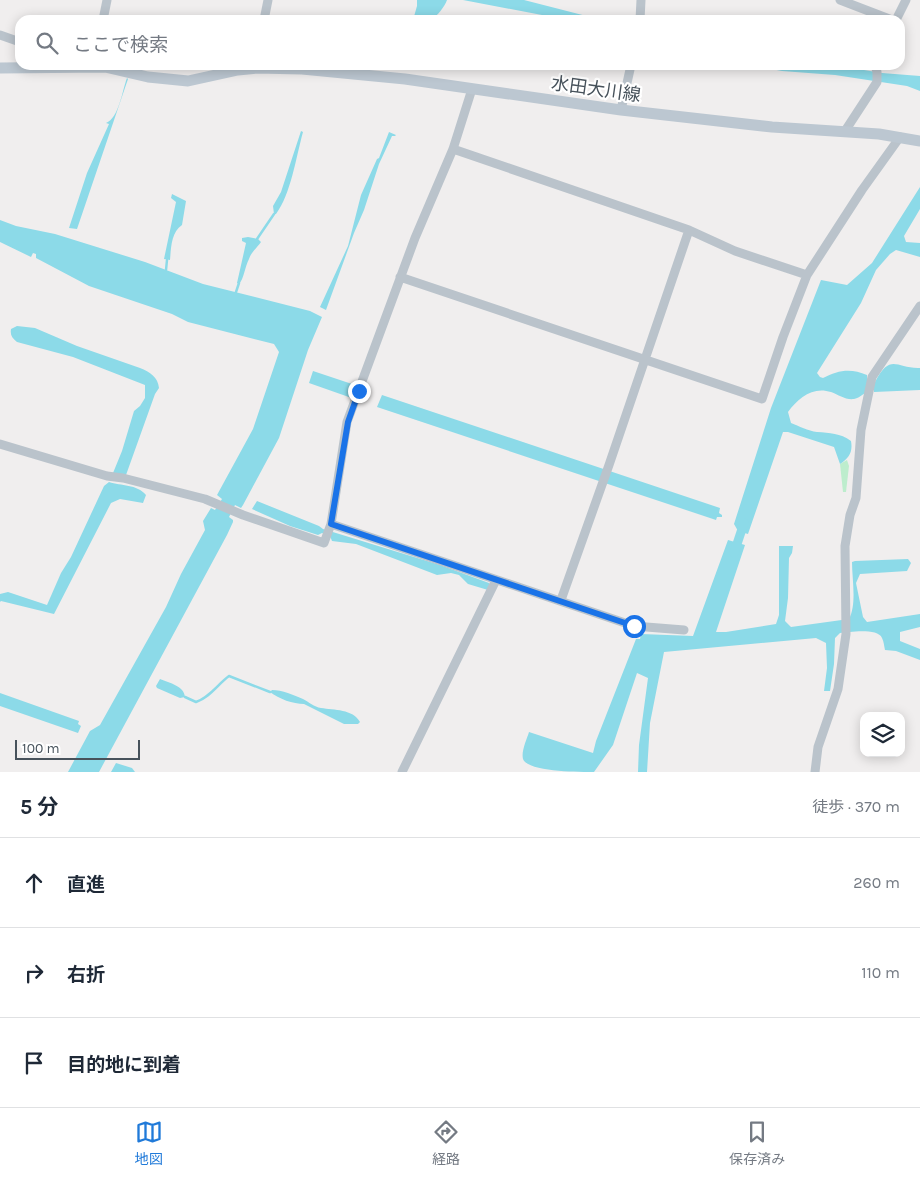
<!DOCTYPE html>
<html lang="ja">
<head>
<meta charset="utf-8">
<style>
	:root { --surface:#fff; --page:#f6f6f7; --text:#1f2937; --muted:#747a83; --line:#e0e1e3; --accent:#207ad9 }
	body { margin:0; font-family:Karla,"Noto Sans JP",sans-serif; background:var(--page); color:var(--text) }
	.controls { position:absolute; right:15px; bottom:15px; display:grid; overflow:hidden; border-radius:10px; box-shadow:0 2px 12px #0003 }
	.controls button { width:45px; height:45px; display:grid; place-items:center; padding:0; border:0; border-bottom:1px solid var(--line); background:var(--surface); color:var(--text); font:25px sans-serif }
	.scale { position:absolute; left:15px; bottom:12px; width:125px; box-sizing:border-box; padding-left:5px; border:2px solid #47525b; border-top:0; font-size:14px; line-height:18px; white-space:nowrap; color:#47525b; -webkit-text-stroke:4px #fff; paint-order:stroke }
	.stop { position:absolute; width:15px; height:15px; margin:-11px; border:4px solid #1a73e8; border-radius:50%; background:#fff }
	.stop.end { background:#1a73e8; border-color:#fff; box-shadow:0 1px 5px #0008 }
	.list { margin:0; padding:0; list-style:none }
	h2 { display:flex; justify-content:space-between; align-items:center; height:65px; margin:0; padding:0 20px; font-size:21px }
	h2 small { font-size:16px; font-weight:400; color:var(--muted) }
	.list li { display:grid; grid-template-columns:32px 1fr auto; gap:15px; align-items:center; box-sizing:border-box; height:90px; padding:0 20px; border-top:1px solid var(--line) }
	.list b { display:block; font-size:19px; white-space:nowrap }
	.list em { font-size:16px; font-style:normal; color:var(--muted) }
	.icon { flex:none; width:28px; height:28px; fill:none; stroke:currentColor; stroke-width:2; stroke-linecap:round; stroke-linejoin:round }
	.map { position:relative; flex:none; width:920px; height:772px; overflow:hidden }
	.search { position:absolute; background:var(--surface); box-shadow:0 2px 12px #0003; left:15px; right:15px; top:15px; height:55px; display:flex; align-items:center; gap:12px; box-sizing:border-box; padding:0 18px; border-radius:15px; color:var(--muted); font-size:19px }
	.sheet { height:335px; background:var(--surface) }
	nav { display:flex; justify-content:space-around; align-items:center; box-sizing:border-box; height:70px; border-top:1px solid var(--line); background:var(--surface); font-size:14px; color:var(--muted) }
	nav a { display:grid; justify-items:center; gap:2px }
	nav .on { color:var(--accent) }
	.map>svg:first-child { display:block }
	.green { fill:#bdedcd }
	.water { fill:#8cdae8 }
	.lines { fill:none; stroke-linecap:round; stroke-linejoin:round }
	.stream { stroke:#8cdae8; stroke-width:2.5 }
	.canal { stroke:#8cdae8; stroke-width:9 }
	.street { stroke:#bac3cb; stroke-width:9 }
	.secondary { stroke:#bcc7d1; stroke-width:11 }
	.route { stroke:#1a73e8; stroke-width:6 }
	.labels { text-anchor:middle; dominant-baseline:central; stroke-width:4.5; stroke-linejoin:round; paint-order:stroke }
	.street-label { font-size:18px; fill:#47525b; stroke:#fff }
</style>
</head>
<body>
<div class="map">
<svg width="920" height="772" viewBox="0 0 920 772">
	<rect width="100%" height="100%" fill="#f0eeee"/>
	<path class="green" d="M 847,460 L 849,466 L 846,492 L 843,492 L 840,464 Z"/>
	<path class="water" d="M 417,0 L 447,0 C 445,6 437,17 431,19 C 426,21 418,20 413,20 L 417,6 Z
		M 463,0 L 524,0 L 602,20 L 568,20 Z
		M 751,65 L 834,65 L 882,73 L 920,76 L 920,91 L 907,86 L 835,75 L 782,71 Z
		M 127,78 L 128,79 L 77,229 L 69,228 L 87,173 L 109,124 L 106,123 C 119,118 122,91 127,78 Z
		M 301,131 L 303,132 C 296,157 291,194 276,214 L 274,214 L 273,206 L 281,192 Z
		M 389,132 L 396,135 L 395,136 L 392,136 L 379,164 L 364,210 L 354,233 L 326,310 L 320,307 L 348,246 L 361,195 L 377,159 L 379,158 Z
		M 920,187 L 920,209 L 904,236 L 906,242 L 920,243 L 920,257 L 896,250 L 890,254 L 876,270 L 861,303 L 817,373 L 820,377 L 823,378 C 838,370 851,368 867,375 L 867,382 L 875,382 C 891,352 896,369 920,368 L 920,390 L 874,392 L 874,388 C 865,391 861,398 854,399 C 845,400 839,395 831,392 C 813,386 798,398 788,412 L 791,423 C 799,426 808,431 817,432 C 830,433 840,433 851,441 C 853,452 849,458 840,464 L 834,447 L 788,432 L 783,432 L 748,534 L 738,531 L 734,524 L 771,408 L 821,280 L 847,285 L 872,263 Z
		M 172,194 L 186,201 L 182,225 C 171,232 171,249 170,260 L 164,259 L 176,202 L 171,198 Z
		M 0,220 L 16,226 L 55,234 L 145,262 L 203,284 L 310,311 L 322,317 L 308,350 L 279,438 L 243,505 L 241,508 L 235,505 L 229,517 L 233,520 L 233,522 L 227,535 L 99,772 L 68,772 L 90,731 L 100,725 L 166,607 L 181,574 L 205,530 L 203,521 L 211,508 L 215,510 L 222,499 L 217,495 L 253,429 L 279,352 L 274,344 L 188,322 L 172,314 L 89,286 L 36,258 L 36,254 L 33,253 L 31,257 L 0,242 Z
		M 248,237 L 258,239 L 261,242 C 257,248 251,252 249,259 C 245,266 244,279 239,284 L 237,283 L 246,243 L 242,241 L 242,238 Z
		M 17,326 L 35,328 L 77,346 L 140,368 C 150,372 158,377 159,388 L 155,394 L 126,475 L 113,473 L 122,451 L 134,411 L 140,406 L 145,398 L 145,385 L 73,357 L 17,342 C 12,338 10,335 11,329 Z
		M 313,371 L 367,389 L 363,402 L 309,383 Z
		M 382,395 L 720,508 L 719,513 L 722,515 L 722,517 L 717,517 L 716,520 L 377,407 Z
		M 109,482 C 121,486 137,484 146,495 L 143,503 L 120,499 L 111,503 L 54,614 L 1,601 L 0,602 L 0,594 L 8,592 L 47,605 L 61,573 L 71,557 L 104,486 Z
		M 257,501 L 319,526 L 323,529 L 440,565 L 489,583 L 491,587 L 488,590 L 468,584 L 459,575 L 451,573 L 437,575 L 356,544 L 332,541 L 330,536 L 322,533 L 318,535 L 290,526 L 252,509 Z
		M 728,540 L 745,545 L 716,632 L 726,632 L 776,624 L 779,615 L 779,546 L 793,546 L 792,553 L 789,558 L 788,598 L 785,621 L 791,627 L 849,619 C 857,604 852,579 852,562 L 855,561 L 908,559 L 911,563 L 907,571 L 860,574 L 856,583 L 863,617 L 867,622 L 920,614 L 920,627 L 900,632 L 900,641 L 920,649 L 920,660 L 896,651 L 885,650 C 884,646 884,642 882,638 C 878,628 850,632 840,633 L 835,638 L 834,664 L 830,691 L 824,691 L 827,668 L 826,643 L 816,638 L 664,652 L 650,723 L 647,772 L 638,772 L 639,745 L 648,678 L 637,673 L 613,745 L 594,772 C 579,772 528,772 523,759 C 521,751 527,739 529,732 L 593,753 L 596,741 L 636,639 L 640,639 L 641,634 L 693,636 Z
		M 160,679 C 170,683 184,686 185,697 L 180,698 L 157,688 L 156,686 Z
		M 272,690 C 282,690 294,695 303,699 C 309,702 314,707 321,708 C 334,710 353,709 360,722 L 358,724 L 344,724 L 304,704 C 293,704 279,699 270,692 Z
		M 0,693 L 79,721 L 78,724 L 81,726 L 78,733 L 0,706 Z
		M 116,763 L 132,768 L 135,772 L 111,772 Z"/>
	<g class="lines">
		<path class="stream" d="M 257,239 L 274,214
			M 166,270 L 167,260
			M 236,292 L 239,283
			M 185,697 L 196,702 C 210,697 217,685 229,676 L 270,692"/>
		<path class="canal" d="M 734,553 L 744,523"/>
		<path class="street" d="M 840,0 L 892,20
			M 103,20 L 107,0
			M 264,20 L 268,0
			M 640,20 L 641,0
			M 896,20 L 906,0
			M 0,35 L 20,42
			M 621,110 L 631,65
			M 845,131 L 877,82 L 877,72 L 875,65
			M 453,149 L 689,230 L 735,251 L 807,275
			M 400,277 L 762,399 L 783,337 L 807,275 L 862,190 L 900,137
			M 0,444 L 107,476 L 123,478 L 205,499 L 243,515 L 324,543 L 331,524 L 347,422 L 415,238 L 453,149 L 472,89
			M 331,524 L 634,626 L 684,630
			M 561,600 L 609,465 L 689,230
			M 402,772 L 496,580
			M 815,772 L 818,747 L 838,689 L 846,634 L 845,546 L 850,515 L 856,498 L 861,430 L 872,377 L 920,306"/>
		<path class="secondary" d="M 0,68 L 105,67 L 148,77 L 188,81 L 238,70 L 257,68 L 302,69 L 405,79 L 621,110 L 772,127 L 879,134 L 920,141"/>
	</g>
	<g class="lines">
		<path class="route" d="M 359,391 L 348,422 L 331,524 L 634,626"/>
	</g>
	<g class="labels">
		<g class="street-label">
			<text transform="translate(596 89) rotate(8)">水田大川線</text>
		</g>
	</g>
</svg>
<div class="controls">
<button><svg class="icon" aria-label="layers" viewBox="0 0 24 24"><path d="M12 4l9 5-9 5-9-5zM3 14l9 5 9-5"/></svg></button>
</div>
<div class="scale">100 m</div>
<div class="stop" style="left:634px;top:626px"></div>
<div class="stop end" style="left:359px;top:391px"></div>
<div class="search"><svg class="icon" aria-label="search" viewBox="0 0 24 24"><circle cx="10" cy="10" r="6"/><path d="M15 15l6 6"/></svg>ここで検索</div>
</div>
<section class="sheet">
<h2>5 分<small>徒歩 · 370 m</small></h2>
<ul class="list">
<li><svg class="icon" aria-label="ahead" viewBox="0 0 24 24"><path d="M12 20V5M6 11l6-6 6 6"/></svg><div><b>直進</b></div><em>260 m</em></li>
<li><svg class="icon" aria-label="right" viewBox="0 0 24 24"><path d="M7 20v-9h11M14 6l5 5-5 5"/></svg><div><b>右折</b></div><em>110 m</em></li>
<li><svg class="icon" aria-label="arrive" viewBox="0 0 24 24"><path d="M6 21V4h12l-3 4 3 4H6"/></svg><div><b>目的地に到着</b></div></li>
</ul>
</section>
<nav>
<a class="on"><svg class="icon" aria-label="map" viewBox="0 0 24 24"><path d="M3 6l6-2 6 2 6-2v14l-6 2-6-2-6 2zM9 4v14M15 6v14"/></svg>地図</a>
<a><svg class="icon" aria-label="directions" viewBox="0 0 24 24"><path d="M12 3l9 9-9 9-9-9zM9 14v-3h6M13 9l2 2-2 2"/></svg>経路</a>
<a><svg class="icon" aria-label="saved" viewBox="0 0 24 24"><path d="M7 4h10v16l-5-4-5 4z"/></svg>保存済み</a>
</nav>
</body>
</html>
